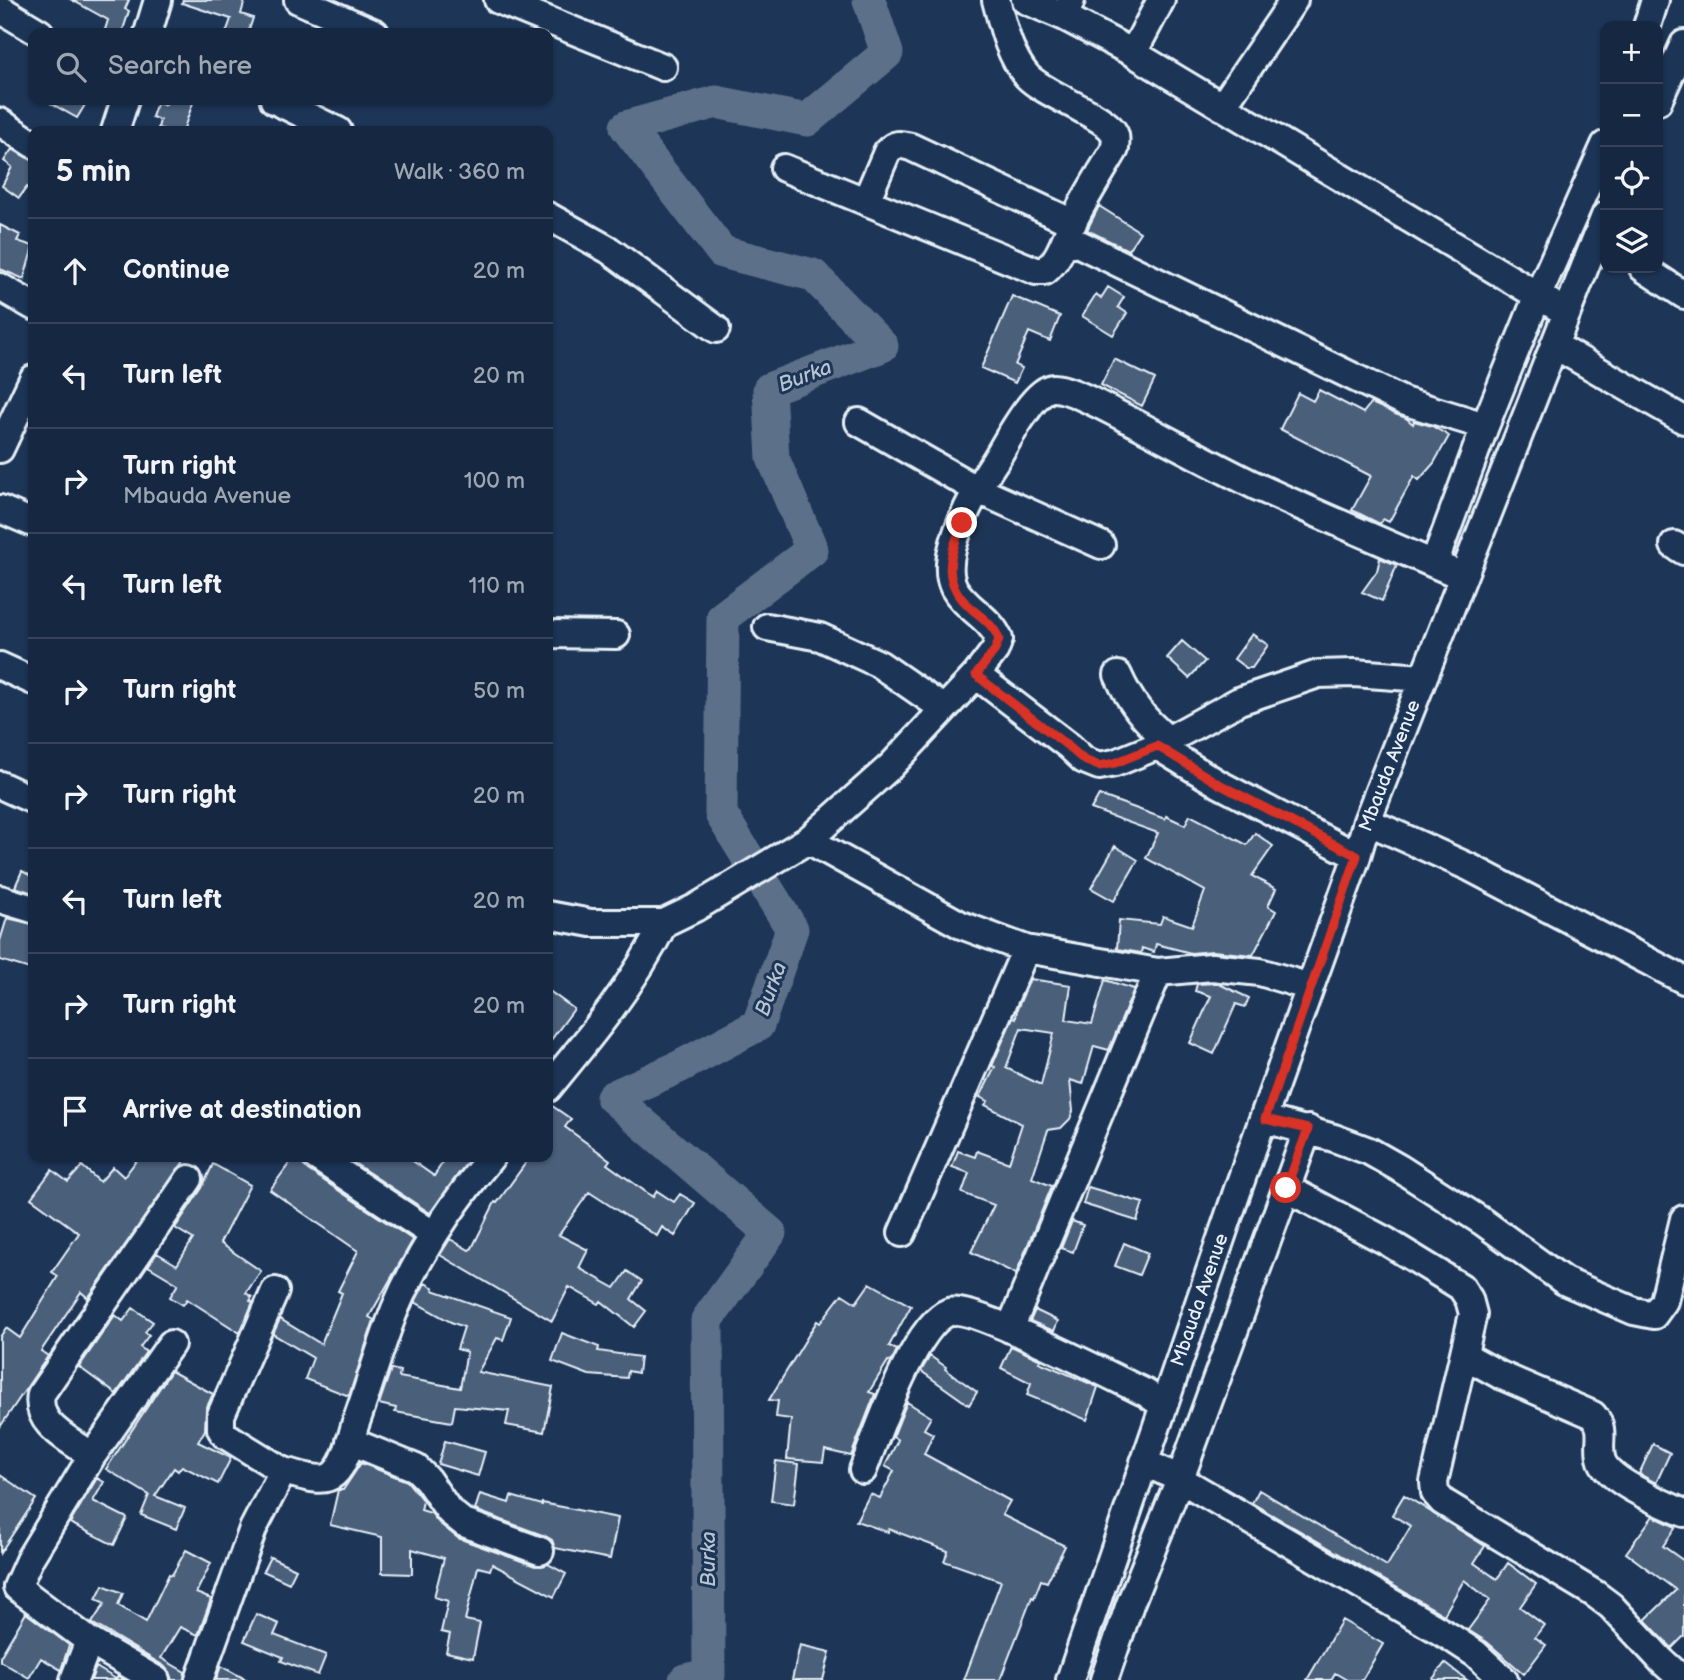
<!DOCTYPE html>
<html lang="en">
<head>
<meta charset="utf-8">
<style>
	:root { --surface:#162841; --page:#23344c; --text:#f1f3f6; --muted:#9ea6b1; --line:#35445a }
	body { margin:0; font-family:"Balsamiq Sans",sans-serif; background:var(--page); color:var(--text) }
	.controls { position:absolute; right:21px; top:21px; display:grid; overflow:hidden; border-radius:14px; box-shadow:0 2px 5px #0004 }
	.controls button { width:63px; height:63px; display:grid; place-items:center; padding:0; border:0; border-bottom:2px solid var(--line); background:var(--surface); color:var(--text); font:35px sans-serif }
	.stop { position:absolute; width:21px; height:21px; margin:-16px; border:5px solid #d93025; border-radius:50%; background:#fff }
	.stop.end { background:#d93025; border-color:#fff; box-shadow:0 2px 7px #0008 }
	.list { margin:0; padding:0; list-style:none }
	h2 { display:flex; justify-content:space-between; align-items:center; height:91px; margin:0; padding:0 28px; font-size:30px }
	h2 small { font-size:23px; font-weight:400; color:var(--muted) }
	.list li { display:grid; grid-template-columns:46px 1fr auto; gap:21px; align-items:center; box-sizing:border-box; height:105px; padding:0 28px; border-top:2px solid var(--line) }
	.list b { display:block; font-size:26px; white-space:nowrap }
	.list p { margin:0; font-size:23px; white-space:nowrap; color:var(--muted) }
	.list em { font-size:23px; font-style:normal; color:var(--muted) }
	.icon { flex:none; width:38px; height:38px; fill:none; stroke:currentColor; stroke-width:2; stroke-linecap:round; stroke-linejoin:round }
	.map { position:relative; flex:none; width:1684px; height:1680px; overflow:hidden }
	.search { position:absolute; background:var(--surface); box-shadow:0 2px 5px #0004; left:28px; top:28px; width:525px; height:77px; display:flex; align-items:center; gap:18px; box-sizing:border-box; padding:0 24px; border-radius:14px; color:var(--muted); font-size:26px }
	.panel { position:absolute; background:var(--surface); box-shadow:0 2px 5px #0004; left:28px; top:126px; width:525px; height:1036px; border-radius:14px }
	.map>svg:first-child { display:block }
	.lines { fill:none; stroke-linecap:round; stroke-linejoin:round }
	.river { stroke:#5d7089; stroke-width:33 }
	.building { fill:#495e7a; stroke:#e8f1f8; stroke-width:2; fill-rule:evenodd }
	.minor-casing { stroke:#e8f1f8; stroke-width:32 }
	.minor { stroke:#1d3557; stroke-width:26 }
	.route { stroke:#d93025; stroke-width:9 }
	.labels { text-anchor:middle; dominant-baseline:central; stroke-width:6; stroke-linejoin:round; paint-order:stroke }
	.street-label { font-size:19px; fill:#e8f1f8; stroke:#1d3557 }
	.water-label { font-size:21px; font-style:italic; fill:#b7c4d1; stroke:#1d3557 }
</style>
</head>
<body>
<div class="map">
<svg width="1684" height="1680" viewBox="0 0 1684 1680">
	<rect width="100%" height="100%" fill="#1d3557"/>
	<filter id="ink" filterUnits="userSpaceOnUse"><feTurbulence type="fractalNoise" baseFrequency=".0143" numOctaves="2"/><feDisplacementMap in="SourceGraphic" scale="14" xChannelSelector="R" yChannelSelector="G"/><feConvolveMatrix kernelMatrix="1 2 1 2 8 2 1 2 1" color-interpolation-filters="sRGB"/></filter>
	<g filter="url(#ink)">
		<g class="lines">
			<path class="river" d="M 685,1680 L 709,1675 L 707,1320 L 770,1233 L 612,1097 L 679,1067 L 758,1025 L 792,929 L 721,814 L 723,617 L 812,550 L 773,458 L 769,389 L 882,346 L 813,275 L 722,252 L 626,127 L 716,102 L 807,120 L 887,53 L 869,0"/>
		</g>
		<path class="building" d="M 72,0 L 129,0 L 125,9 L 129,11 L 122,33 L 104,33 L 108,20 Z
			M 183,0 L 245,0 L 241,14 L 253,18 L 248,33 L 226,33 L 231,19 L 182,3 Z
			M 45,100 L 88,100 L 77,118 Z
			M 166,100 L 194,100 L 183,131 L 168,131 L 158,128 L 160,120 L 152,117 L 157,102 L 165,105 Z
			M 12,149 L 33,161 L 33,192 L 27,187 L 19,198 L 2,186 L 12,167 L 4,161 Z
			M 1099,206 L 1140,232 L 1128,250 L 1087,230 Z
			M 0,225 L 20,235 L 17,241 L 33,246 L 24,279 L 0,269 Z
			M 1108,287 L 1124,297 L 1118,307 L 1127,313 L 1113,335 L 1082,316 L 1096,294 L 1101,298 Z
			M 1012,296 L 1060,316 L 1050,341 L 1029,332 L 1015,365 L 1022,368 L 1015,383 L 981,368 Z
			M 1114,359 L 1155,379 L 1142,406 L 1101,385 Z
			M 1319,390 L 1363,413 L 1371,403 L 1406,418 L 1413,424 L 1414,421 L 1432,426 L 1449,436 L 1434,463 L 1419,480 L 1414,476 L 1389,522 L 1383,519 L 1380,524 L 1352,510 L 1371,476 L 1280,429 L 1298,393 L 1313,401 Z
			M 1380,558 L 1397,565 L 1382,601 L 1362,592 L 1377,571 Z
			M 1252,634 L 1268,645 L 1252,668 L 1246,668 L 1234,659 Z
			M 1182,641 L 1205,661 L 1189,678 L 1167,658 Z
			M 1099,795 L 1165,819 L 1166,816 L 1185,825 L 1190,815 L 1247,845 L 1255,833 L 1273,846 L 1252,876 L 1276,889 L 1268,906 L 1276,911 L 1253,955 L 1213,951 L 1191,953 L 1156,944 L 1154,952 L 1142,948 L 1141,953 L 1117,949 L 1119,920 L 1160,924 L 1163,916 L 1192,926 L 1205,891 L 1146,858 L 1158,833 L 1091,809 Z
			M 1115,846 L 1138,860 L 1114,901 L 1091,888 Z
			M 22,871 L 33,877 L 33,893 L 15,887 Z
			M 7,918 L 33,924 L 33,970 L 0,960 L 0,941 Z
			M 1030,979 L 1071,985 L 1066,1020 L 1092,1024 L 1105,980 L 1134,989 L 1109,1050 L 1094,1046 L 1083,1084 L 1070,1080 L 1073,1111 L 1070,1119 L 1061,1128 L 1048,1130 L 1032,1178 L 1052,1186 L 1016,1274 L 971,1252 L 994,1205 L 962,1193 L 969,1173 L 952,1167 L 958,1151 L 975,1157 L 977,1151 L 1009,1163 L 1022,1124 L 985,1105 L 988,1101 L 980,1097 L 995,1067 L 992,1066 L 1013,1017 L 1016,1018 L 1017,1009 ZM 1021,1028 L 1054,1033 L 1041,1085 L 1006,1068 Z
			M 1217,983 L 1249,998 L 1245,1007 L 1236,1004 L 1214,1054 L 1190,1043 L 1211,996 L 1195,991 L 1197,984 Z
			M 548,990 L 574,1009 L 548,1044 Z
			M 548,1103 L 571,1119 L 565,1127 L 610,1160 L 607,1164 L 653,1197 L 657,1191 L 674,1202 L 680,1194 L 695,1203 L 675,1236 L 662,1227 L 657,1236 L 589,1192 L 559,1235 L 588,1250 L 579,1268 L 615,1288 L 627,1271 L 642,1281 L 631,1299 L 646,1311 L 634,1327 L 601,1301 L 599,1304 L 569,1287 L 552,1321 L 440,1255 L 450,1239 L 469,1250 L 472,1248 L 495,1202 L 497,1203 L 530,1157 L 548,1157 Z
			M 139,1157 L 187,1157 L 88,1298 L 81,1292 L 41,1351 L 48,1356 L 0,1427 L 0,1337 L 6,1328 L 20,1338 L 58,1276 L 52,1272 L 79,1233 L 31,1198 L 52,1170 L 68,1182 L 82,1166 L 100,1182 L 113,1167 L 124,1177 Z
			M 294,1157 L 301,1157 L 303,1165 L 308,1170 L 413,1240 L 369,1317 L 374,1320 L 349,1396 L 305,1379 L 313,1358 L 273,1334 L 280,1319 L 321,1344 L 342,1293 L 338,1291 L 358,1251 L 270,1190 Z
			M 345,1157 L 407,1157 L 434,1176 L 446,1157 L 471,1157 L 430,1213 Z
			M 213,1164 L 250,1185 L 220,1243 L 261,1271 L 246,1293 L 252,1297 L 250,1301 L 253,1302 L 240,1333 L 187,1299 L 183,1305 L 170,1297 L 178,1284 L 148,1266 L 157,1253 L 177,1265 L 193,1239 L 175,1228 L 202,1188 Z
			M 1088,1187 L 1143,1203 L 1137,1221 L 1083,1204 Z
			M 1072,1221 L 1083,1225 L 1073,1252 L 1061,1248 Z
			M 1124,1243 L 1148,1253 L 1139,1275 L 1115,1266 Z
			M 425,1283 L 434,1288 L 433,1290 L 511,1317 L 503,1340 L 497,1338 L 478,1372 L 553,1387 L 544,1432 L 506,1425 L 509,1411 L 455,1406 L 452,1422 L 395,1412 L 396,1408 L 379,1404 L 391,1369 L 400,1371 L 399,1377 L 460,1388 L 467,1352 L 457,1349 L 464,1327 L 451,1322 L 415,1302 Z
			M 870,1283 L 911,1306 L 889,1346 L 897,1350 L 891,1362 L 888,1361 L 869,1392 L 875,1394 L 851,1456 L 825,1450 L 823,1462 L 787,1459 L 791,1419 L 776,1417 L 778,1401 L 769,1400 L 817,1321 L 820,1323 L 842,1294 L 856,1303 Z
			M 133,1308 L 153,1322 L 145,1332 L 149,1335 L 140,1347 L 146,1352 L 116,1394 L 79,1367 L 115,1315 L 123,1321 Z
			M 1035,1310 L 1058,1321 L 1054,1331 L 1030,1321 Z
			M 562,1333 L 599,1347 L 598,1351 L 640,1357 L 638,1373 L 628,1371 L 627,1378 L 589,1375 L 552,1361 Z
			M 1011,1346 L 1041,1360 L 1039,1362 L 1098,1387 L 1087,1420 L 1027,1395 L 1031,1383 L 1001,1368 Z
			M 930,1356 L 946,1367 L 945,1369 L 977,1392 L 969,1405 L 921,1371 Z
			M 171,1371 L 213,1394 L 206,1409 L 205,1430 L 198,1442 L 231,1458 L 218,1484 L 182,1466 L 178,1471 L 174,1468 L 155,1496 L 185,1508 L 176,1529 L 141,1515 L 149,1495 L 106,1469 Z
			M 907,1402 L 931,1417 L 924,1429 L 933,1434 L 924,1454 L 1010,1501 L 1002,1515 L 1065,1546 L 1047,1582 L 1041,1580 L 1034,1598 L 1032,1597 L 1000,1680 L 964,1680 L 1001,1581 L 944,1561 L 948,1551 L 889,1529 L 888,1532 L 856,1521 L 870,1494 L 880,1498 L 894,1471 L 885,1466 L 898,1440 L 893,1437 Z
			M 445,1441 L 485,1452 L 478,1476 L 438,1464 Z
			M 1653,1444 L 1670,1453 L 1656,1483 L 1639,1474 Z
			M 776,1461 L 799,1464 L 794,1504 L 771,1501 Z
			M 361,1463 L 407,1481 L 423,1501 L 421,1510 L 431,1513 L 439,1523 L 458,1538 L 535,1566 L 548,1564 L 566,1574 L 554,1597 L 492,1564 L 490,1570 L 478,1567 L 465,1620 L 480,1623 L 473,1658 L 446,1652 L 450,1634 L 441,1632 L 448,1601 L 434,1597 L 444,1558 L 412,1549 L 412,1574 L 382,1573 L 382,1537 L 330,1525 L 338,1490 L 343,1490 Z
			M 0,1475 L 36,1499 L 0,1553 Z
			M 97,1478 L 104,1482 L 93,1501 L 127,1518 L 114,1545 L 70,1523 Z
			M 1259,1490 L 1387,1566 L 1411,1526 L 1392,1515 L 1404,1495 L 1485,1546 L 1474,1563 L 1497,1579 L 1508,1563 L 1536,1584 L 1520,1607 L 1544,1625 L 1535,1637 L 1546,1645 L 1524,1674 L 1487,1642 L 1468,1630 L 1490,1600 L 1464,1580 L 1444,1615 L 1252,1503 Z
			M 480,1494 L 509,1503 L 511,1496 L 542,1505 L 542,1503 L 618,1518 L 610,1559 L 555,1548 L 552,1540 L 545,1536 L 475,1510 Z
			M 1653,1516 L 1676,1527 L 1663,1546 L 1684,1561 L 1684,1636 L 1672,1648 L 1645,1620 L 1676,1590 L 1626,1553 Z
			M 186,1550 L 211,1563 L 196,1593 L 211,1599 L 198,1635 L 180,1627 L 161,1658 L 185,1672 L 184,1680 L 172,1680 L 169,1672 L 164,1666 L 92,1623 L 105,1603 L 96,1599 L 103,1585 L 123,1593 L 118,1605 L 146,1622 L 169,1574 L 172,1575 Z
			M 270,1557 L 296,1569 L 289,1583 L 263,1571 Z
			M 26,1613 L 69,1645 L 61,1670 L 41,1658 L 29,1678 L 0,1661 L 0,1657 Z
			M 256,1614 L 279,1624 L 274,1635 L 326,1655 L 318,1675 L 281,1661 L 283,1657 L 244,1641 Z
			M 1342,1620 L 1383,1644 L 1362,1680 L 1347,1680 L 1335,1673 L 1331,1680 L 1307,1680 Z
			M 800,1645 L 830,1652 L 823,1680 L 792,1680 Z
			M 1445,1663 L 1467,1680 L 1432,1680 Z
			M 221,1666 L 247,1680 L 216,1680 Z
			M 96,1667 L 116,1679 L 118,1676 L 125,1680 L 91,1680 Z"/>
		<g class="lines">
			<g class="minor-casing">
				<path id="minor" d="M 298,0 L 375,33
					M 498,0 L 663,67
					M 1025,0 L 1065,17 L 1071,0
					M 0,9 L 40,33
					M 1065,17 L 1133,53 L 1567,313
					M 1647,26 L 1655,0
					M 148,33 L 158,0
					M 1133,53 L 1161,0
					M 274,100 L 338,131
					M 1658,101 L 1684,44
					M 1222,107 L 1294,0
					M 0,122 L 33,144
					M 115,131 L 125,100
					M 784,168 L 1036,271 L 1045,271 C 1060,259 1065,239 1073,222 C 1085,197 1101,173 1115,149 C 1115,143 1117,138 1114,133 C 1106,116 1045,95 1027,76 C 1009,55 1003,26 996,0
					M 866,201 L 887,152 C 895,143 900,144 911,147 L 1073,223
					M 548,216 L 609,250 L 716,329
					M 1067,238 L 1403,401 L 1485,426
					M 1643,268 L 1684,295
					M 0,287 L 33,306
					M 1554,345 L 1684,420
					M 859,422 L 976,489 L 1101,545
					M 0,449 L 33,379
					M 0,509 L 33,523
					M 1674,545 L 1684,551
					M 1434,564 L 1485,426 L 1538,295 L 1605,145
					M 767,627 L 820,637 L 879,664 L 944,709
					M 548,634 L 616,635
					M 0,666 L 33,681
					M 976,675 L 1069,746 L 1084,760 L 1099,766 L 1115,763 L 1157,746 L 1239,701 L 1318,674 L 1354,673 L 1423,678
					M 1118,675 C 1130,702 1144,720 1167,739
					M 1157,746 L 1219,784 L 1357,856
					M 0,785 L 33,800
					M 1367,821 L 1471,868 L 1684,980
					M 808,840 L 961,925 L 1026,949 L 1158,972 L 1212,967 L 1260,972 L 1310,987
					M 0,899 L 33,909
					M 548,915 L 591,923 L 664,923 L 695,908 L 808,840 L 891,766 L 976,675 L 995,650 L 999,639 C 990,617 966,609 954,588 C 937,555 976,489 995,461 C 1005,445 1034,389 1053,388 C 1069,387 1115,413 1131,421 C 1173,443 1215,466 1258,487 C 1326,518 1394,547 1462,576
					M 548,1088 C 591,1036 634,984 664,923
					M 1265,1119 L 1334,1138 L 1369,1151 L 1399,1168 L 1483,1222 L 1564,1281 L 1634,1311 L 1654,1315 L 1664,1301 L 1684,1219
					M 317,1157 L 434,1235
					M 1286,1188 L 1386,1241 L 1461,1287 L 1469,1299 L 1473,1314 L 1434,1482 L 1435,1493 L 1443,1502 L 1595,1594 L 1611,1606 L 1662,1661 L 1683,1680
					M 902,1233 L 1026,949
					M 275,1291 L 221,1415 L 221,1429 L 225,1435 L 283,1471
					M 1010,1329 L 1158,972
					M 1464,1355 L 1500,1375 L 1593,1415 C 1607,1431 1596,1443 1602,1461 C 1610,1482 1664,1504 1684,1513
					M 350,1441 L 416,1468 L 427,1479 L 449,1511 L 464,1523 L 540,1551
					M 92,1456 L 171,1344
					M 1144,1462 L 1180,1479 L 1450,1637 L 1476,1654 L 1504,1680
					M 863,1470 C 877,1435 914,1325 949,1312 C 972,1304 1116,1379 1146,1393 L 1163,1405
					M 74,1680 L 89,1641
					M 156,1680 L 89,1641 L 17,1587 L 30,1558 L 92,1456 C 70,1439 35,1426 41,1394 L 189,1179
					M 199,1680 L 253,1529 L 283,1471 C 298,1474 322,1485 334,1474 C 346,1463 351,1440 355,1425 C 369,1387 380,1347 395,1309 C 418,1254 453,1203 491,1157
					M 1070,1680 L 1239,1186 L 1357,856 L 1367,821 L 1605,216
					M 1104,1680 L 1130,1604 L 1180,1479 L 1308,1129"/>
			</g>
			<use href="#minor" class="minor"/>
		</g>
	</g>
	<g class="lines" filter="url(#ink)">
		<path class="route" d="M 962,523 C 949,559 940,582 973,610 C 984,619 994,626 999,639 L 995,650 L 976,675 L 1069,747 L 1084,760 L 1099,766 L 1115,763 L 1157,746 L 1219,784 L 1357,856 L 1265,1119 L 1308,1129 L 1286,1188"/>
	</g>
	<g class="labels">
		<g class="street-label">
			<text transform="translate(1390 766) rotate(-69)">Mbauda Avenue</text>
			<text transform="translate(1200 1300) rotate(-71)">Mbauda Avenue</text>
		</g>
		<g class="water-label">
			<text transform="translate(805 376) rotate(-21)">Burka</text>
			<text transform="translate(771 989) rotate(-70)">Burka</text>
			<text transform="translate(708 1559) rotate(-90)">Burka</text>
		</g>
	</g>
</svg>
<div class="controls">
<button>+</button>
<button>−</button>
<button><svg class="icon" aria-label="locate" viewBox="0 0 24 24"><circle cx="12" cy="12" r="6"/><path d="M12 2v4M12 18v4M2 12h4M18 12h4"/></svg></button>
<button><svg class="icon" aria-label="layers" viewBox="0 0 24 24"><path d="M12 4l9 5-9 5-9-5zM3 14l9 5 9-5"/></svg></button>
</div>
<div class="stop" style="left:1286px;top:1188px"></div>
<div class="stop end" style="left:962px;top:523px"></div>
<div class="search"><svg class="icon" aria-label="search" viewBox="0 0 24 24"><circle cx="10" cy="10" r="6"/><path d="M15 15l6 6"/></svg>Search here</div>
<section class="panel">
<h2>5 min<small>Walk · 360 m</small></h2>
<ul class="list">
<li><svg class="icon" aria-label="ahead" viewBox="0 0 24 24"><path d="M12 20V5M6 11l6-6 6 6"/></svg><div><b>Continue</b></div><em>20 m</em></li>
<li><svg class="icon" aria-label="left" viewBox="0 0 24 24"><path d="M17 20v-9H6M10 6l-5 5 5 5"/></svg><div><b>Turn left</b></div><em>20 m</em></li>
<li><svg class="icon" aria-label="right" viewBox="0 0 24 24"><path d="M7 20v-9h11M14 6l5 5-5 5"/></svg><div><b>Turn right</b><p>Mbauda Avenue</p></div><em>100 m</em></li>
<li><svg class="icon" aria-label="left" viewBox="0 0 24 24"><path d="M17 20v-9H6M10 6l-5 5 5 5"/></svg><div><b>Turn left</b></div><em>110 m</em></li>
<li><svg class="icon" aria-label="right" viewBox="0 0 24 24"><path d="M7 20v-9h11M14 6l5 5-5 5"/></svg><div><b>Turn right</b></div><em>50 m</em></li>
<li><svg class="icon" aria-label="right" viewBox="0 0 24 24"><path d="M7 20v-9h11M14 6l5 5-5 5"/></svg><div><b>Turn right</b></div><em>20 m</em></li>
<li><svg class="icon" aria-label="left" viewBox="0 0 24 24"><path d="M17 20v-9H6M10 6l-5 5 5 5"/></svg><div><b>Turn left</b></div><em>20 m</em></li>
<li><svg class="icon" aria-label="right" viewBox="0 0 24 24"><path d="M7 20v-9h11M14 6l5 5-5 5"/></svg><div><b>Turn right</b></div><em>20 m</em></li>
<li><svg class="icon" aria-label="arrive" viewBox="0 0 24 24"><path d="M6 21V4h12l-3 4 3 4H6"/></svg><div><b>Arrive at destination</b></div></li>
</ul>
</section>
</div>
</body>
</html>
